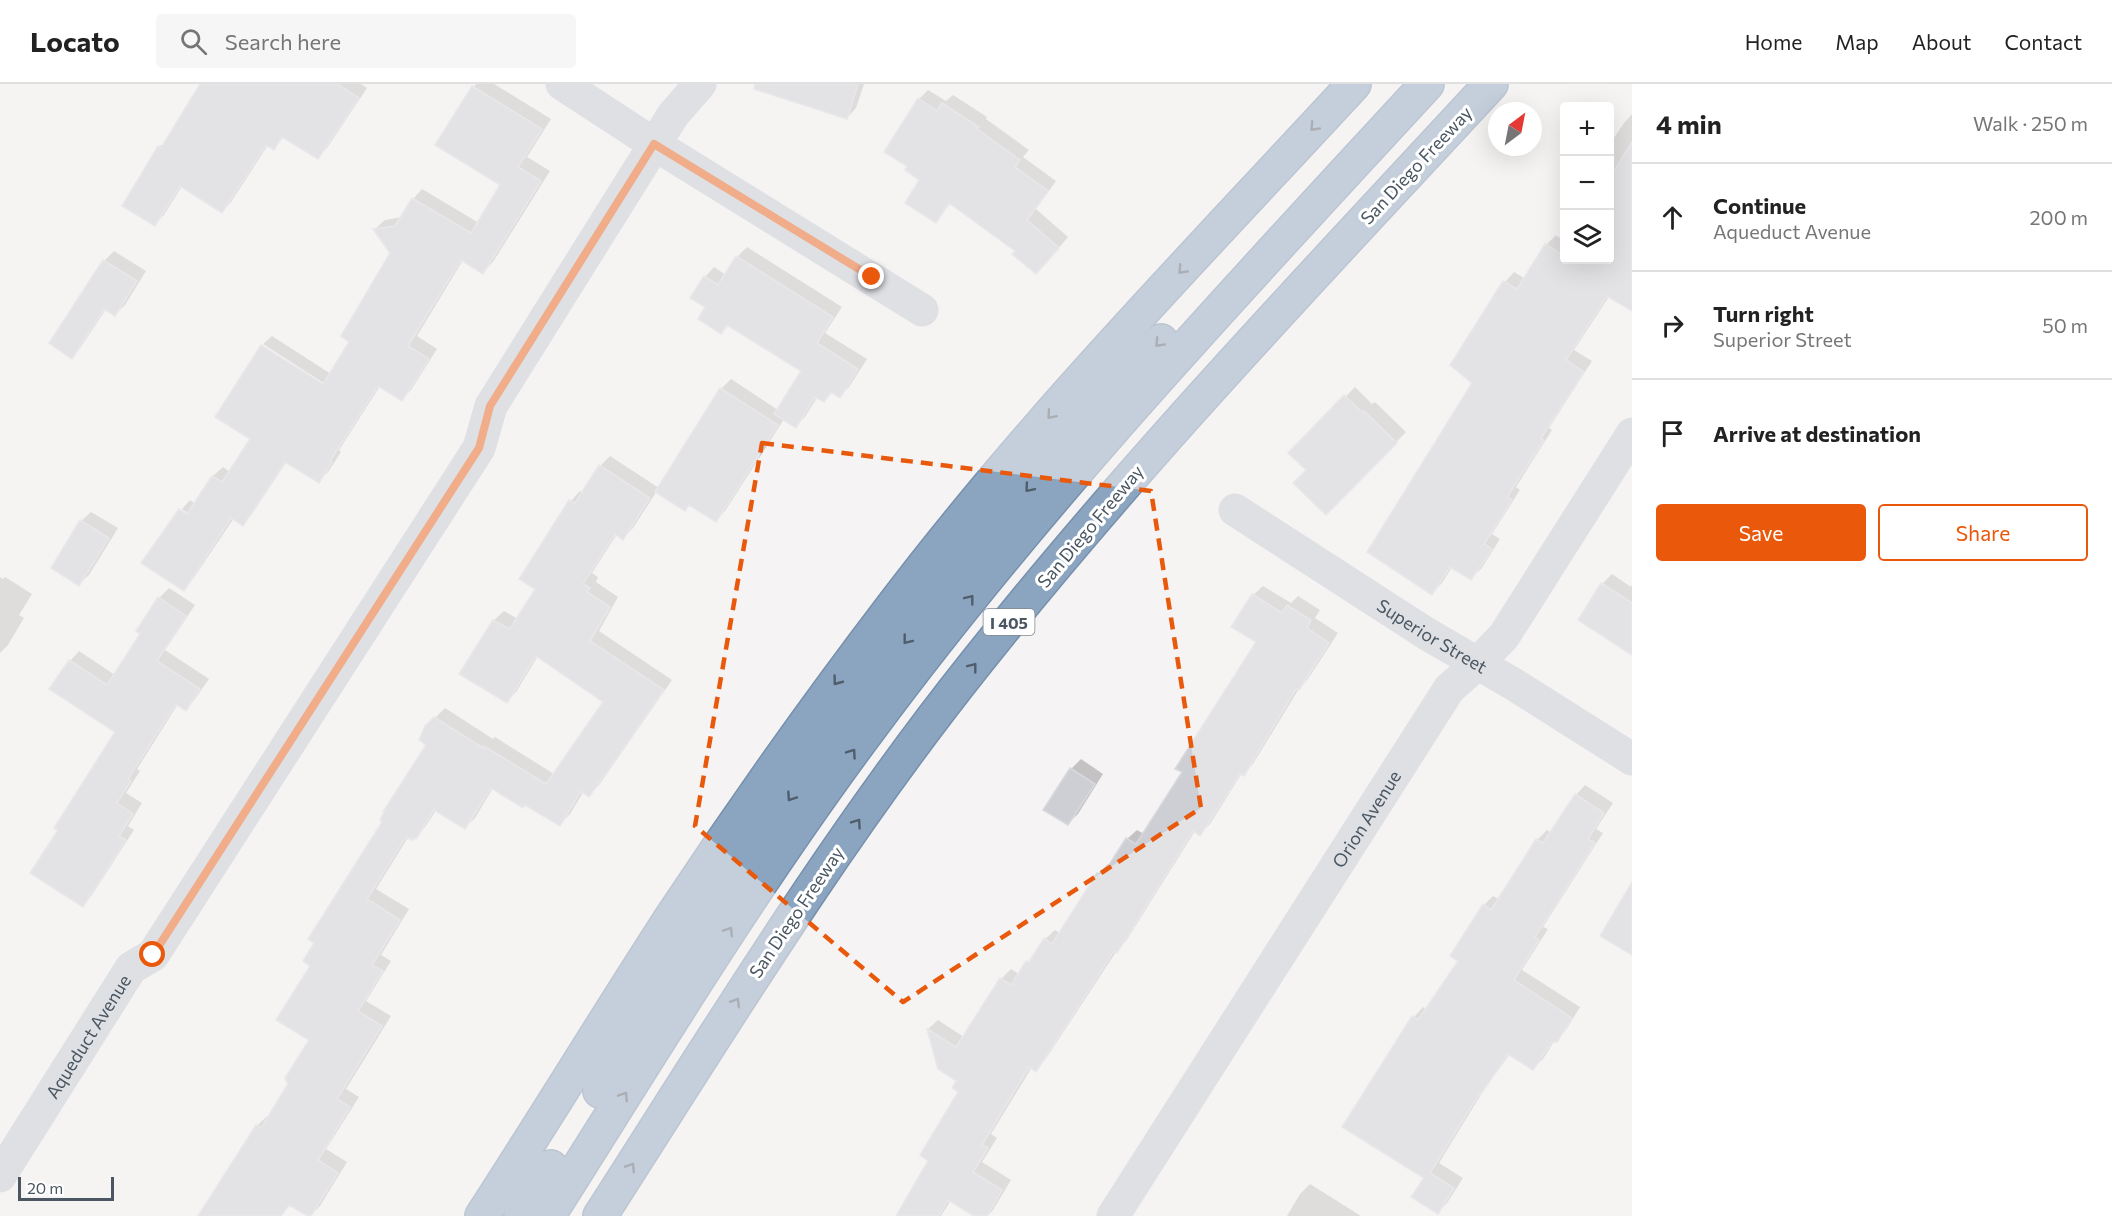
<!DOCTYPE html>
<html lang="en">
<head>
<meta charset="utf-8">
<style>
	:root { --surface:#fff; --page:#f6f6f6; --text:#222; --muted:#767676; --line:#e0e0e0; --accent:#ea580c }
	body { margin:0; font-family:Commissioner,sans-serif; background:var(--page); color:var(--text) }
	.controls { position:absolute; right:18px; top:18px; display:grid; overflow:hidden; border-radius:6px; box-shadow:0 6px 24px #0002 }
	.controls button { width:54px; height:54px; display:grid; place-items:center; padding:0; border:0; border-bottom:2px solid var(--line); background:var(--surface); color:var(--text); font:30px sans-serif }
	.compass { position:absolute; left:1488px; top:18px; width:54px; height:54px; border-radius:50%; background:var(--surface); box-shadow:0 6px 24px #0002; rotate:32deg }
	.scale { position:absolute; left:18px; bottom:15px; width:96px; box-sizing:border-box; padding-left:6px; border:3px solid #4a5661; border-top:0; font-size:16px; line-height:21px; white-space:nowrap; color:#4a5661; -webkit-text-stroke:4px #fff; paint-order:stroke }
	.stop { position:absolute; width:18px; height:18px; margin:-14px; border:4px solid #ea580c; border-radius:50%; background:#fff }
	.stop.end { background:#ea580c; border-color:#fff; box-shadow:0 2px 6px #0008 }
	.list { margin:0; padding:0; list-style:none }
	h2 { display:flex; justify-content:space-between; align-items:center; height:78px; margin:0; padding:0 24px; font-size:26px }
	h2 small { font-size:20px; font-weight:400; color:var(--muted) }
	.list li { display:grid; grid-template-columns:39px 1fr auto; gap:18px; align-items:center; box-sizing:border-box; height:108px; padding:0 24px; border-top:2px solid var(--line) }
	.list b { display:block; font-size:22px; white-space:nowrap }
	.list p { margin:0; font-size:20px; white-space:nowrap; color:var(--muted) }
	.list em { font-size:20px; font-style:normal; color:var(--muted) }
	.actions { display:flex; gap:12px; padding:18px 24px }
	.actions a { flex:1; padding:14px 0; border:2px solid var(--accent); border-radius:6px; text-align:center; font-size:21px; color:var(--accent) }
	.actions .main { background:var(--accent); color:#fff }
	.icon { flex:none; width:33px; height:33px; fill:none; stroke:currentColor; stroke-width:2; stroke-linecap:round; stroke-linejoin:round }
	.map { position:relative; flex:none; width:1632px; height:1132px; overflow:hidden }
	header { display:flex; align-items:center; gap:36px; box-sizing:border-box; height:84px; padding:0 30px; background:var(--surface); border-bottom:2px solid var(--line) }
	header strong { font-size:28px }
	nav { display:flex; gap:33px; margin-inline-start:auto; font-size:21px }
	.search { width:420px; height:54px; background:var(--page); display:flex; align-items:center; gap:15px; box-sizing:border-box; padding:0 21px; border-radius:6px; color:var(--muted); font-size:22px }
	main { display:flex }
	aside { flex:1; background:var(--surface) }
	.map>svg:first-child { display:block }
	.shadow { fill:#0003 }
	.building { fill:#cdcfd5; stroke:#d7d9de; stroke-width:1.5 }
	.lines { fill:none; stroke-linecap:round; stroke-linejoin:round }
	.highway-casing { stroke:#7690ad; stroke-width:36 }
	.minor { stroke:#c1cad2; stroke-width:33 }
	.highway { stroke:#8ba5c1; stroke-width:33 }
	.oneway { stroke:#505e6b }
	.route { stroke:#ea580c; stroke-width:8 }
	.marked { fill:none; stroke:#e8590c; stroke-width:4.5; stroke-dasharray:12 8; stroke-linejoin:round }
	.labels { text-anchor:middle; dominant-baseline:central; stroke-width:6; stroke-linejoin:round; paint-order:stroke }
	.shield { fill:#fff; stroke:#808990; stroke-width:1.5 }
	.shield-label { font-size:16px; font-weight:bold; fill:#4a5661 }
	.street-label { font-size:18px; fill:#4a5661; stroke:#fff }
</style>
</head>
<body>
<header>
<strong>Locato</strong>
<div class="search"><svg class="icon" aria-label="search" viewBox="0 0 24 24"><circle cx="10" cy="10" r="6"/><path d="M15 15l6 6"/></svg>Search here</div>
<nav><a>Home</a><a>Map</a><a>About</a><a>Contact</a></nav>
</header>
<main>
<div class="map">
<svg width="1632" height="1132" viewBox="0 0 1632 1132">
	<rect width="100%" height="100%" fill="#f5f3f3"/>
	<path class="shadow" d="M 200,0 L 361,0 L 367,4 L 327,64 L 318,73 L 284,53 L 273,64 L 268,61 L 231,118 L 222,128 L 182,102 L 164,131 L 154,140 L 159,63 L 168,55 L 201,1 Z
		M 476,0 L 494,0 L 551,35 L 527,73 L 550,87 L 493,178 L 483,188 L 463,176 L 417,252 L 437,265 L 411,306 L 402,315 L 380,302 L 339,366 L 341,368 L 328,388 L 318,397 L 287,377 L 252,430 L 243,440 L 234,434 L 193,495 L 184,505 L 180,427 L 194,433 L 182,425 L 190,416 L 195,420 L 213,392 L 223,383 L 230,388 L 252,355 L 217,332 L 262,262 L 328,306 L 330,303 L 263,260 L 272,252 L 331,290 L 351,257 L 392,169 L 375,145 L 385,136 L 402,133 L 413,115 L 422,105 L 479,139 L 502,100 L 437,60 Z
		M 807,0 L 864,0 L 856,24 L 847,34 Z
		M 928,6 L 946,17 L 953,11 L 987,33 L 986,35 L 1029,66 L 1023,73 L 1056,97 L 1036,125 L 1068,153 L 1046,179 L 1017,167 L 951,119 L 935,137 L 921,95 L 919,15 Z
		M 1632,30 L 1632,217 L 1610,211 L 1574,266 L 1592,277 L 1549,344 L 1552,346 L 1516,403 L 1520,406 L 1492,450 L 1500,455 L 1481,485 L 1471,494 L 1452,483 L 1442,499 L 1432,509 L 1474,299 L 1452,281 L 1505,198 L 1514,188 L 1524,194 L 1546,161 L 1556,151 L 1559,154 L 1564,145 L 1564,176 L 1610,176 L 1610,60 L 1624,39 Z
		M 747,163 L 842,223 L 825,249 L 867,275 L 849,303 L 840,312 L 833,308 L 824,317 L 818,312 L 805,333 L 795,342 L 784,335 L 725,427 L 715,436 L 690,420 L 685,425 L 657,407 L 633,444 L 623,454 L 617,450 L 592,489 L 598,493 L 596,498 L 618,513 L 599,547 L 672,596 L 599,701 L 589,711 L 584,707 L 570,730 L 560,740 L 526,720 L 493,704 L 475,734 L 465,743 L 437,725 L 425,743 L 416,753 L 409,752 L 376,805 L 409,825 L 381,871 L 391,877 L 366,917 L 391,932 L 346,1005 L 359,1013 L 326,1065 L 347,1078 L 320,1122 L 310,1132 L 291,1120 L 281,1132 L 199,1132 L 257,1042 L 267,1032 L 269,1034 L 290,1000 L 311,956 L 312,881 L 384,737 L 428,660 L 426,643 L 445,624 L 493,655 L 495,653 L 554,690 L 605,617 L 538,572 L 516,608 L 506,617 L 461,589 L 494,536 L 504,527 L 518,535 L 537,505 L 571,417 L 580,407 L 583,409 L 600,382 L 610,372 L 659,404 L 721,305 L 731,295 L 778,326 L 803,286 L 729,240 L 721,248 L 707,223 L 705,193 L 714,183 L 726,191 L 737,173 Z
		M 114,167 L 146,187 L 125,221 L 115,230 L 106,225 L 81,263 L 72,273 L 104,177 Z
		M 1355,303 L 1372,320 L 1375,318 L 1406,348 L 1326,429 L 1308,386 L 1290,369 Z
		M 91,428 L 118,444 L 89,491 L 79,500 L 81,437 Z
		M 1612,490 L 1631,503 L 1632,501 L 1632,569 L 1602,500 Z
		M 0,493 L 3,495 L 5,493 L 32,510 L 19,531 L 24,534 L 8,561 L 0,569 Z
		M 1263,502 L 1291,519 L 1298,512 L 1320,526 L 1315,534 L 1338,549 L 1308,595 L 1300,603 L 1253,680 L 1242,689 L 1210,740 L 1200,750 L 1195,747 L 1126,857 L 1116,868 L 1045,976 L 1035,986 L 1032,983 L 991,1050 L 997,1054 L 982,1078 L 1011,1096 L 993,1126 L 987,1132 L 976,1132 L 951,1116 L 941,1132 L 897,1132 L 930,1076 L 961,1007 L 958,996 L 939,984 L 928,945 L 938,936 L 964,953 L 1001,895 L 1011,885 L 1019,890 L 1045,855 L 1055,846 L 1061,850 L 1098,790 L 1108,780 L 1111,782 L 1127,755 L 1137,746 L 1144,750 L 1184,688 L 1258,558 L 1253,511 Z
		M 169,504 L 195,521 L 165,566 L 209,595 L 195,615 L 186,625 L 178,620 L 137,685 L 140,687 L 126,709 L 142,719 L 128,742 L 134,746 L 92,811 L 83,821 L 60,746 L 117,647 L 70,577 L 79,567 L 115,591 L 142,549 L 159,514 Z
		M 1081,675 L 1103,690 L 1078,730 L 1068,739 L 1071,685 Z
		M 1585,701 L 1613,719 L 1596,745 L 1603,749 L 1543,843 L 1548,845 L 1522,886 L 1580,923 L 1566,946 L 1555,956 L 1543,975 L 1533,984 L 1510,970 L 1485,1004 L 1439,1079 L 1463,1094 L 1447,1119 L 1438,1128 L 1426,1093 L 1344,1042 L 1414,933 L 1423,923 L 1427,926 L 1460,876 L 1484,821 L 1493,812 L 1499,815 L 1537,756 L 1547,746 L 1551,749 L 1576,711 Z
		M 1310,1100 L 1361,1132 L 1287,1132 L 1300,1110 Z"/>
	<path class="building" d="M 200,0 L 337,0 L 359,14 L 318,75 L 282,53 L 274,66 L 266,61 L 222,129 L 180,102 L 155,142 L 122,122 L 158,62 L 161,64 Z
		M 755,0 L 858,0 L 847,35 L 754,5 Z
		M 472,2 L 542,45 L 518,83 L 541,97 L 483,190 L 461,176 L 408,262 L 429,275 L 402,317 L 378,302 L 330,377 L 332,378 L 319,399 L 285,378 L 243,442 L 231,434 L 184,507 L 141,479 L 179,425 L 187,430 L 212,392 L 222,398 L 250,355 L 215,333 L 261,261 L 323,300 L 349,258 L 341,252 L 390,169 L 373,145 L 395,142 L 412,114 L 471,149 L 500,101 L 435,61 Z
		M 918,14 L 937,27 L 942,19 L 979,43 L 977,45 L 1020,76 L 1015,83 L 1048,107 L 1027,136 L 1059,164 L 1036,190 L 1012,170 L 1015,167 L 949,119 L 936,139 L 905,119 L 919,96 L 905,86 L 907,82 L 884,68 Z
		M 1632,58 L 1632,227 L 1607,212 L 1566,276 L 1584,288 L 1541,354 L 1544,356 L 1507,413 L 1512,416 L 1484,460 L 1492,465 L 1471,496 L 1450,483 L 1432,511 L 1367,468 L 1472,299 L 1450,281 L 1503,197 L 1517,205 L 1545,160 L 1561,170 L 1564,166 L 1564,176 L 1610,176 L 1610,94 Z
		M 736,172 L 833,233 L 817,259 L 858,285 L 840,314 L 831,308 L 824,318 L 815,313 L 796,344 L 774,330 L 801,287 L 727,241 L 721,250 L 698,235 L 705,223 L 690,214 L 704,192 L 718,201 Z
		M 103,176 L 137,197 L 115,232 L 104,225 L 72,275 L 49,259 Z
		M 720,304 L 778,341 L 716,438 L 689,421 L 685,427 L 655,408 Z
		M 1344,311 L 1362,328 L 1364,327 L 1397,359 L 1326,431 L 1293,399 L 1306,386 L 1288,369 Z
		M 599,381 L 650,414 L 623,456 L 615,450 L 583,500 L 590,504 L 587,508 L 610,523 L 590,557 L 664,606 L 589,713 L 581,707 L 560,742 L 525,721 L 523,724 L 491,704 L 465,745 L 434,726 L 416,755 L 414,754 L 412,756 L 406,753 L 367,815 L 400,836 L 372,881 L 383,887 L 358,927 L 382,942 L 337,1015 L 350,1023 L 318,1076 L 338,1089 L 311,1132 L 308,1132 L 289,1121 L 281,1132 L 198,1132 L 256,1041 L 261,1044 L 288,1000 L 285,994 L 309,956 L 276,936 L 310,882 L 303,877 L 314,859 L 308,855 L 382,738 L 380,736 L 384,729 L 383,728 L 426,661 L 419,656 L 425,642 L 434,633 L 483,664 L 484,662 L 546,700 L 603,618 L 536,572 L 507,619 L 459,590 L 493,536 L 510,545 L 535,505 L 519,495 L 569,416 L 575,419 Z
		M 80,436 L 109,454 L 79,502 L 51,484 Z
		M 1601,499 L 1632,519 L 1632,571 L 1578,536 Z
		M 1252,510 L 1282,529 L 1287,521 L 1311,536 L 1307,544 L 1329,559 L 1299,606 L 1296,605 L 1244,692 L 1240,690 L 1200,752 L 1193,747 L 1117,869 L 1114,867 L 1036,988 L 1029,983 L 982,1061 L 988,1064 L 973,1088 L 1002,1106 L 987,1132 L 974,1132 L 948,1116 L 939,1132 L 896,1132 L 928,1077 L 920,1071 L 958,1008 L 952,1004 L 956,997 L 938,985 L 927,945 L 956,963 L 1000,894 L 1011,901 L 1026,877 L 1029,878 L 1044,854 L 1052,860 L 1097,789 L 1102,792 L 1126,754 L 1136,760 L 1182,688 L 1175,685 L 1256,558 L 1231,543 Z
		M 158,513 L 186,532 L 157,577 L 200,605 L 186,627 L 176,620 L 128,695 L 131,697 L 117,719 L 133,730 L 119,752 L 126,756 L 83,823 L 30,789 L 58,746 L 54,744 L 115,648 L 49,605 L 69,576 L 107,601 L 140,550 L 136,547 Z
		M 1070,684 L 1095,700 L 1068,741 L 1043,726 Z
		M 1575,710 L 1604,729 L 1588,755 L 1595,759 L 1535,853 L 1539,856 L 1514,896 L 1572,934 L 1557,958 L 1552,958 L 1533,986 L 1508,970 L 1481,1010 L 1480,1009 L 1430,1089 L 1454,1104 L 1438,1130 L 1411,1113 L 1424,1094 L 1342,1043 L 1412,932 L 1418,936 L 1458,877 L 1450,872 L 1483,820 L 1491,826 L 1536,755 L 1543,759 Z
		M 1632,798 L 1632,871 L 1600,852 Z"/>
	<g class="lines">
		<g class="highway-casing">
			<path id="highway" d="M 600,1007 C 667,902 731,795 803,695 C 892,571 987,451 1087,336 C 1110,309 1136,283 1161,257
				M 482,1132 C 546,1033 607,933 671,834 C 741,728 815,624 892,523 C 1032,338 1196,171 1354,0
				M 521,1132 L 551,1083
				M 548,1132 C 652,968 753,800 870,644 C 1039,416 1234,209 1427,0
				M 600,1132 C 720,945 836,754 975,580 C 1136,377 1315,190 1491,0"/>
		</g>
		<g class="minor">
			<path d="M 562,0 L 654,60 L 922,226"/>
			<path id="s1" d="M 1235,426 L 1427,550 L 1515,601 L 1632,675"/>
			<path id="s2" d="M 0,1092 L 131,884 L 153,871 L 479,364 L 491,322 L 673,31 L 700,0"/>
			<path id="s3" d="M 1113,1132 L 1449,605 L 1477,580 L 1504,552 L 1632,350"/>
		</g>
		<use href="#highway" class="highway"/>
	</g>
	<defs><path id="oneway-chevron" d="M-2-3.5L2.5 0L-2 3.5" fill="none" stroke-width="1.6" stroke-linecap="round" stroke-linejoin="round" transform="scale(1.5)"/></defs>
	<g class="oneway">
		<use href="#oneway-chevron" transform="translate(1314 43) rotate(133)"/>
		<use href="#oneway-chevron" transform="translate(1182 186) rotate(133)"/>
		<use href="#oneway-chevron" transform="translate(1159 259) rotate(133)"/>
		<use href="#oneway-chevron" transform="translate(1051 331) rotate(131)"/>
		<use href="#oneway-chevron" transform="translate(1029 404) rotate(130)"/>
		<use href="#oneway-chevron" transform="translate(970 515) rotate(-52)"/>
		<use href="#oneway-chevron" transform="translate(907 556) rotate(128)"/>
		<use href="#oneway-chevron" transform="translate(973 583) rotate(-52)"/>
		<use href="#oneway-chevron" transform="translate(837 597) rotate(127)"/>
		<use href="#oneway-chevron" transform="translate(852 669) rotate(-55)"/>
		<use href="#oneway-chevron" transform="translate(791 713) rotate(124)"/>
		<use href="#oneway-chevron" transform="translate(857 739) rotate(-55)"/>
		<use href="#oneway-chevron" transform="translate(729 847) rotate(-57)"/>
		<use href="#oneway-chevron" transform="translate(736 918) rotate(-58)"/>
		<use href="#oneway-chevron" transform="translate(624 1012) rotate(-57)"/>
		<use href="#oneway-chevron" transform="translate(631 1083) rotate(-57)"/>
	</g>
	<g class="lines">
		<path class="route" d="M 153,871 L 479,364 L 490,322 L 654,60 L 872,193"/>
	</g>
	<path d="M0 0H1632V1132H0ZM 762,359 L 1151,407 L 1201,724 L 903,918 L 695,742 Z" fill="#f5f3f3" fill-opacity=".55" fill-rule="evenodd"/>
	<path class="marked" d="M 762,359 L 1151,407 L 1201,724 L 903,918 L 695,742 Z"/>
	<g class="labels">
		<rect class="shield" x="983.5" y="525" width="51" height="26" rx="4.5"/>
		<g class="shield-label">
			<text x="1009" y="538">I 405</text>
		</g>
		<g class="street-label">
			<text transform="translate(1416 81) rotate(-47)">San Diego Freeway</text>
			<text transform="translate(1090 442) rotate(-50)">San Diego Freeway</text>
			<text stroke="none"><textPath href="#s1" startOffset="234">Superior Street</textPath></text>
			<text stroke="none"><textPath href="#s3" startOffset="471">Orion Avenue</textPath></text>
			<text transform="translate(796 828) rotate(-56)">San Diego Freeway</text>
			<text stroke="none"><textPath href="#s2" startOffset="165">Aqueduct Avenue</textPath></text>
		</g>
	</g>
</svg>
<div class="controls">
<button>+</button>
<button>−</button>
<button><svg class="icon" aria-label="layers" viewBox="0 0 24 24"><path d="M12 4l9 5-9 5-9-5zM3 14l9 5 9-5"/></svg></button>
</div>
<svg class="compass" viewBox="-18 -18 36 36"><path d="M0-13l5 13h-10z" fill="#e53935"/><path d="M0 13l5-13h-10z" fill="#767676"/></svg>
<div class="scale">20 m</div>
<div class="stop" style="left:153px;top:871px"></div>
<div class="stop end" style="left:872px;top:193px"></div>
</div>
<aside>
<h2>4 min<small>Walk · 250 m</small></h2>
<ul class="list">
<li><svg class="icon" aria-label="ahead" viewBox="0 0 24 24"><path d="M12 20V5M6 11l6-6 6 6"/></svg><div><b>Continue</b><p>Aqueduct Avenue</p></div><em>200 m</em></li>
<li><svg class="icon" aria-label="right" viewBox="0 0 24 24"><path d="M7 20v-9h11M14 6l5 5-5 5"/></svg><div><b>Turn right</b><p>Superior Street</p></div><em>50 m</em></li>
<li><svg class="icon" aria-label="arrive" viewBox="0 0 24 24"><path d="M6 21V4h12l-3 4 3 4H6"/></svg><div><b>Arrive at destination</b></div></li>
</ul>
<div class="actions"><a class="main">Save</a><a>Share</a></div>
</aside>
</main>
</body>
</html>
